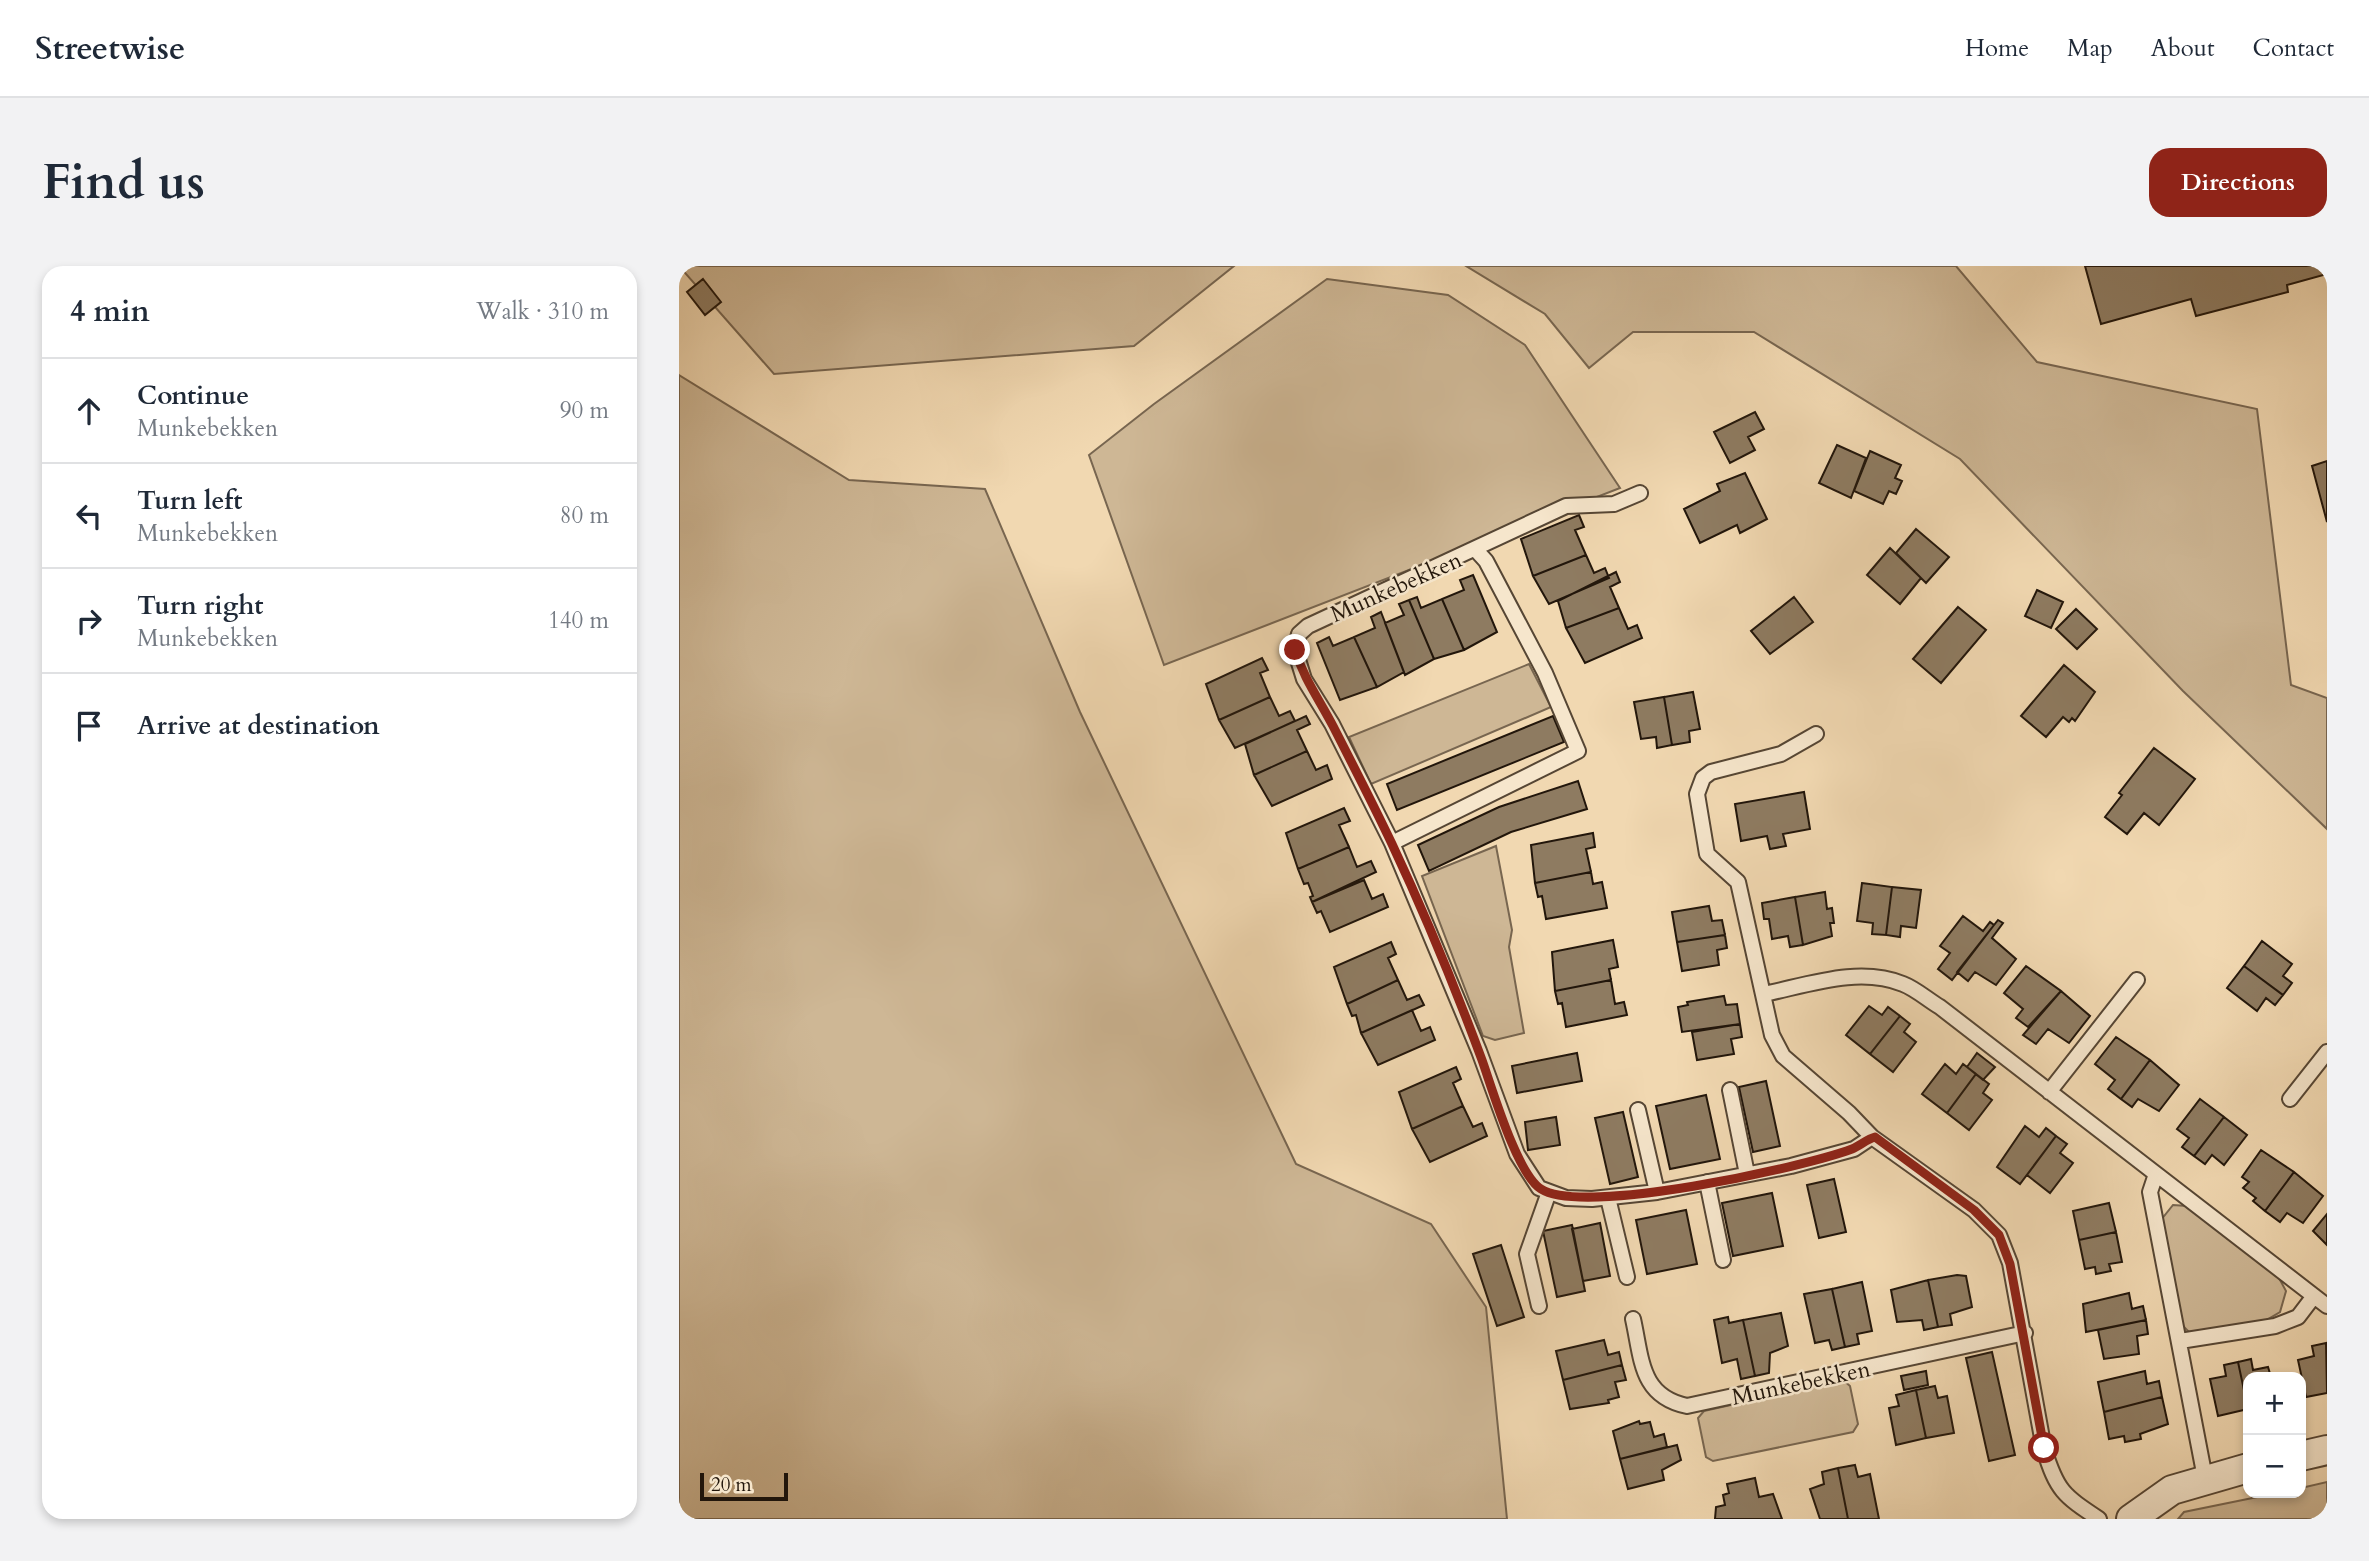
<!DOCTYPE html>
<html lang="en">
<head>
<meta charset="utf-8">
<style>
	:root { --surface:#fff; --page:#f2f2f3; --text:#1f2937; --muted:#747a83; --line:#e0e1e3; --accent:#8f2418 }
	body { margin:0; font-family:Cardo,serif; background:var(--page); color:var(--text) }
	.controls { position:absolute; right:21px; bottom:21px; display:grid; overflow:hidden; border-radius:14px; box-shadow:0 4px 10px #0003 }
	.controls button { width:63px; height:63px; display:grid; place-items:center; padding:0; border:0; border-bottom:2px solid var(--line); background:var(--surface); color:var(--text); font:35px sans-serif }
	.scale { position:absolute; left:21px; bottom:18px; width:88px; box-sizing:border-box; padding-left:7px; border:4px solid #22160b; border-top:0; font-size:19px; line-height:24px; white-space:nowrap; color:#22160b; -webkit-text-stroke:5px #f6e6cc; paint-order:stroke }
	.stop { position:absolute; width:21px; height:21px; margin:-16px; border:5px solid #8f2418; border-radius:50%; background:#fff }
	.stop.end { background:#8f2418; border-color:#fff; box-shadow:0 2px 7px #0008 }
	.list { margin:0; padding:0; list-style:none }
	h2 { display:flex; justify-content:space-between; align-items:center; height:91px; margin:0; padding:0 28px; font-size:30px }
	h2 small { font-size:23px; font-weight:400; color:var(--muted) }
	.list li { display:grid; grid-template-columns:46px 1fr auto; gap:21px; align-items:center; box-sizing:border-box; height:105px; padding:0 28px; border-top:2px solid var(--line) }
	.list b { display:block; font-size:26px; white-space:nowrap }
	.list p { margin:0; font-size:23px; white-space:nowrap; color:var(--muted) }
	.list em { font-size:23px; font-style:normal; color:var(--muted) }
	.icon { flex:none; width:38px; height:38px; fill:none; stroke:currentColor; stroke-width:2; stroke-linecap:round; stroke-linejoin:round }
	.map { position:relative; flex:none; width:1648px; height:1253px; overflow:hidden; border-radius:21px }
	header { display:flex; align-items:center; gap:42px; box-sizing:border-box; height:98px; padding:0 35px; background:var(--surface); border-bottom:2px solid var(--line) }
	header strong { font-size:33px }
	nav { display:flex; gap:38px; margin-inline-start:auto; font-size:24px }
	.intro { display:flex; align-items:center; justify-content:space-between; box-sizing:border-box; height:168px; padding:0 42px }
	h1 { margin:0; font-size:49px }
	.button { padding:18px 32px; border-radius:21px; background:var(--accent); color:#fff; font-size:24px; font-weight:700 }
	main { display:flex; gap:42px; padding:0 42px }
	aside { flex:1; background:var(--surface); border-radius:21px; box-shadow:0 4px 10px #0003 }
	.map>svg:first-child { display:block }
	.green { fill:#ceb795; stroke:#786650; stroke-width:2 }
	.building { fill:#8e7b61; stroke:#22160b; stroke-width:2 }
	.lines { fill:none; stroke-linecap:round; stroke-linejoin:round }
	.service-casing { stroke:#564634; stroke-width:18 }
	.minor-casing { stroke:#564634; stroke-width:32 }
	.service { stroke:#f6e6cc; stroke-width:14 }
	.minor { stroke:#f6e6cc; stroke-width:28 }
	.route { stroke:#8f2418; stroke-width:9 }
	.labels { text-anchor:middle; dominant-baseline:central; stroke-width:5; stroke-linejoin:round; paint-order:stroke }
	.street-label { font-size:23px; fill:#22160b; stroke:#f6e6cc }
</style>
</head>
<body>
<header>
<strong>Streetwise</strong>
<nav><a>Home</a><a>Map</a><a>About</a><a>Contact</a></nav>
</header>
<div class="intro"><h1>Find us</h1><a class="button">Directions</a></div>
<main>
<aside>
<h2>4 min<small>Walk · 310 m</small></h2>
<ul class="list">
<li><svg class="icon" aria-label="ahead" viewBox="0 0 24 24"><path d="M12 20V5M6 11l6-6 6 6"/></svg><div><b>Continue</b><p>Munkebekken</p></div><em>90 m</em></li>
<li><svg class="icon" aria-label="left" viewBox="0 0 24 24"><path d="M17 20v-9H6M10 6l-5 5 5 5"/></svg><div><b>Turn left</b><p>Munkebekken</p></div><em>80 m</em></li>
<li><svg class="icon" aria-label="right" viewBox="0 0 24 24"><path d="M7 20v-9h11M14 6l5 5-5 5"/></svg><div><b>Turn right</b><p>Munkebekken</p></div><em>140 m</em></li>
<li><svg class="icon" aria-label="arrive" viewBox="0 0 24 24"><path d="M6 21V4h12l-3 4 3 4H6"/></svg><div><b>Arrive at destination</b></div></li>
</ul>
</aside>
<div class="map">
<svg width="1648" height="1253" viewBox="0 0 1648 1253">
	<rect width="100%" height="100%" fill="#f1d8b1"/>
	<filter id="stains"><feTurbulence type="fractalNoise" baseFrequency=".00286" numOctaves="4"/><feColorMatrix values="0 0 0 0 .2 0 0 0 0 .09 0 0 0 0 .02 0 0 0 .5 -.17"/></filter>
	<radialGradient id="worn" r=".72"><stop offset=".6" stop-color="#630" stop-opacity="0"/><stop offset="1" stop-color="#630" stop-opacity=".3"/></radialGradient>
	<path class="green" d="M 0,0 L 555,0 L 455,80 L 95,108 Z
		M 787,0 L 1277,0 L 1358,96 L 1578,143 L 1612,419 L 1648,432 L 1648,563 L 1504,425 L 1281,193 L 1075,66 L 954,66 L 910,102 L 866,48 Z
		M 648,13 L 769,29 L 846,79 L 941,222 L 485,399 L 410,189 L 475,138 Z
		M 0,109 L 170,214 L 306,223 L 401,446 L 617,898 L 752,958 L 807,1041 L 828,1253 L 0,1253 Z
		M 850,398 L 872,441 L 692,518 L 670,471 Z
		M 817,580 L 833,664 L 830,681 L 845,767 L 816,774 L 804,770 L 743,610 Z
		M 1494,939 L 1508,940 L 1600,1012 L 1607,1025 L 1601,1046 L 1584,1056 L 1510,1066 L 1503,1059 L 1482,954 Z
		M 1164,1114 L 1171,1120 L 1179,1158 L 1174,1166 L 1034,1195 L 1027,1191 L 1019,1152 L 1025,1145 Z
		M 1648,1216 L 1648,1253 L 1499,1253 L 1505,1246 L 1598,1227 L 1622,1227 L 1622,1222 Z"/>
	<path class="building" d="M 1406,0 L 1648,0 L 1648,8 L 1608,19 L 1609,26 L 1517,50 L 1512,33 L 1422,58 Z
		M 24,13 L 42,36 L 26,49 L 8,26 Z
		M 1076,146 L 1085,163 L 1069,171 L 1076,184 L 1051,197 L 1035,166 Z
		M 1158,179 L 1187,192 L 1172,232 L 1140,217 Z
		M 1191,185 L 1222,199 L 1216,212 L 1223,215 L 1217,228 L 1210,225 L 1204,238 L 1175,225 Z
		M 1648,195 L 1648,256 L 1633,200 Z
		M 1066,207 L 1088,253 L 1061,267 L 1058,259 L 1021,277 L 1005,243 L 1041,225 L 1038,218 Z
		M 900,249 L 905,261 L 896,264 L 907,289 L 854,310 L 842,273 Z
		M 1237,263 L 1270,291 L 1247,317 L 1217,287 Z
		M 1211,282 L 1242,312 L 1221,338 L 1188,309 Z
		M 907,289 L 915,307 L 926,302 L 930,312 L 870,338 L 854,310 Z
		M 937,306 L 941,316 L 931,321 L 940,342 L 887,362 L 879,335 Z
		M 794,309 L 818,366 L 785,384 L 763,333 L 785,324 L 781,314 Z
		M 1358,324 L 1384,336 L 1372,362 L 1346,350 Z
		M 738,331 L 742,342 L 763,333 L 785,384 L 755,393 L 730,334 Z
		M 1115,331 L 1134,356 L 1091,388 L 1072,365 Z
		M 730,334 L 755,393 L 726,409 L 706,357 L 725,349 L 720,338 Z
		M 1279,341 L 1307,364 L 1262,417 L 1234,393 Z
		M 940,342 L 949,363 L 958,359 L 963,372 L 906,397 L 887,362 Z
		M 1397,343 L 1418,363 L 1398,383 L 1377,363 Z
		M 702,346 L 725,406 L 698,421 L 675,371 L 696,362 L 692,351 Z
		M 650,371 L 654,380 L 675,371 L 698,421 L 661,434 L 638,377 Z
		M 583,392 L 589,404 L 581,407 L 591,431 L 540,454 L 527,418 Z
		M 1385,399 L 1416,426 L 1396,455 L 1393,452 L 1390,456 L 1384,451 L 1367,471 L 1342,450 Z
		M 1014,426 L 1021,463 L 1010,465 L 1011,476 L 993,479 L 985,431 Z
		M 591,431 L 600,450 L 611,445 L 616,455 L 556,482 L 540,454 Z
		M 985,431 L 993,479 L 978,482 L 977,471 L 962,473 L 955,436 Z
		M 627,450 L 631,458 L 618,464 L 628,485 L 575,509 L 566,478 Z
		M 874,450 L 885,476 L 718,544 L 708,518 Z
		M 1475,482 L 1516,513 L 1480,559 L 1465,547 L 1448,568 L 1426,551 L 1443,529 L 1440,527 Z
		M 628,485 L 637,504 L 648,499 L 653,513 L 593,540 L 575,509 Z
		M 899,515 L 908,543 L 832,566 L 750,605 L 739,579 L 820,541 Z
		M 1125,526 L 1131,563 L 1104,568 L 1107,580 L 1091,583 L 1088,570 L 1062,575 L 1056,538 Z
		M 665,542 L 671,555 L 660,559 L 670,581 L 619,603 L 607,567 Z
		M 914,567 L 916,581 L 907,583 L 912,606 L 856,617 L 852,579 Z
		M 670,581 L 678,601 L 692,595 L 697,606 L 633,636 L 631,631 L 634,630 L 629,617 L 625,618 L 619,603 Z
		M 912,606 L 914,618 L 923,616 L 928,642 L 867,653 L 863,630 L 859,631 L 856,617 Z
		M 685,614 L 693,633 L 704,628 L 709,641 L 651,666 L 642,645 L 638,647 L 633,636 Z
		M 1183,617 L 1213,621 L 1207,669 L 1193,668 L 1194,657 L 1178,655 Z
		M 1213,621 L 1242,624 L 1237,662 L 1222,660 L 1221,671 L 1207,669 Z
		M 1146,626 L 1148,643 L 1153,642 L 1155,657 L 1151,657 L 1153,670 L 1124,679 L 1116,631 Z
		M 1116,631 L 1124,679 L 1111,681 L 1109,670 L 1093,673 L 1090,653 L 1085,653 L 1083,637 Z
		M 1030,640 L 1033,655 L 1043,654 L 1046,669 L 998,676 L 993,646 Z
		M 1284,650 L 1304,665 L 1311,656 L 1315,659 L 1273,714 L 1259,703 L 1271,687 L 1261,680 Z
		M 1319,654 L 1324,657 L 1313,672 L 1337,693 L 1317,719 L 1296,706 L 1289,715 L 1278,706 Z
		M 1046,669 L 1048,682 L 1038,684 L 1040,699 L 1003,705 L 998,676 Z
		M 934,674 L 939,701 L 930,703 L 932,714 L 876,725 L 873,686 Z
		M 1583,675 L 1613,698 L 1604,710 L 1613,717 L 1604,729 L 1565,700 Z
		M 712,676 L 717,688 L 709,692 L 719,714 L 668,738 L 655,701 Z
		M 1347,700 L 1382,725 L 1349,761 L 1337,752 L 1344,743 L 1325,727 Z
		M 1565,700 L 1604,729 L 1596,739 L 1587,732 L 1578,745 L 1548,722 Z
		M 719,714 L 728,734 L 740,729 L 745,739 L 682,767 L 677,749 L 673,750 L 668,738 Z
		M 932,714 L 936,738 L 945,736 L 948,749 L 887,761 L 883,737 L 879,738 L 876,725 Z
		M 1382,725 L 1411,750 L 1390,777 L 1369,763 L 1357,778 L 1344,769 Z
		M 1045,730 L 1047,739 L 1058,738 L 1061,758 L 1003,766 L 999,741 L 1009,739 L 1008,736 Z
		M 1190,740 L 1203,749 L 1209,741 L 1221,750 L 1191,788 L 1167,769 Z
		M 733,744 L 742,765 L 751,761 L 756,774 L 699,799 L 682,767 Z
		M 1221,750 L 1231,758 L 1225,766 L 1237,776 L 1214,806 L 1191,788 Z
		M 1061,758 L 1063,771 L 1052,773 L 1055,788 L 1018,794 L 1013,766 Z
		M 1437,771 L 1471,794 L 1442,833 L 1429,823 L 1436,814 L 1416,798 Z
		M 898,787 L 903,815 L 838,827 L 833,800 Z
		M 1298,787 L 1316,801 L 1304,814 L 1288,801 Z
		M 1471,794 L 1500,819 L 1480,845 L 1459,833 L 1453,841 L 1442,833 Z
		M 1266,798 L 1277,808 L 1284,798 L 1297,808 L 1268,847 L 1243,828 Z
		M 777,801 L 782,813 L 774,817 L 784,840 L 733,863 L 720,826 Z
		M 1297,808 L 1310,818 L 1304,827 L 1313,834 L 1290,864 L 1268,847 Z
		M 1087,815 L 1101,880 L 1074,886 L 1060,821 Z
		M 1027,829 L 1041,893 L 991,903 L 977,840 Z
		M 1521,833 L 1545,851 L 1515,890 L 1503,881 L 1510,872 L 1498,863 Z
		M 784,840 L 794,861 L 803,857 L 808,870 L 751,896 L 733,863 Z
		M 944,846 L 959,911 L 931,918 L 916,852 Z
		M 877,851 L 881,879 L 849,884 L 846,856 Z
		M 1545,851 L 1568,869 L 1545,899 L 1533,889 L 1526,898 L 1515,890 Z
		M 1346,860 L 1360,871 L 1367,862 L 1377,870 L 1341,918 L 1318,901 Z
		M 1377,870 L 1388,878 L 1381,887 L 1394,897 L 1371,927 L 1348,909 Z
		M 1582,884 L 1615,906 L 1586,945 L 1574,935 L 1577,932 L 1564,922 L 1570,916 L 1563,911 Z
		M 1615,906 L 1644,930 L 1624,957 L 1608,947 L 1601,956 L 1586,945 Z
		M 1155,913 L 1167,966 L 1140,972 L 1128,919 Z
		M 1093,927 L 1104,980 L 1054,990 L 1043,937 Z
		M 1430,937 L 1437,966 L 1400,974 L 1394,945 Z
		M 1007,944 L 1018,998 L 968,1008 L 957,954 Z
		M 1648,948 L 1648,979 L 1634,965 Z
		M 921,957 L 931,1010 L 904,1015 L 893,963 Z
		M 893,959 L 906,1025 L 878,1031 L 864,965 Z
		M 1437,966 L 1443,996 L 1430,998 L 1432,1005 L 1417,1008 L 1416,1001 L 1406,1003 L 1400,974 Z
		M 822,979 L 845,1051 L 818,1060 L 794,988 Z
		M 1278,1009 L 1287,1010 L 1293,1041 L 1271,1048 L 1273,1059 L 1259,1061 L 1249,1014 Z
		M 1249,1014 L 1259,1061 L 1245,1064 L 1243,1054 L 1218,1056 L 1212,1024 Z
		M 1183,1016 L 1193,1065 L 1178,1068 L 1180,1078 L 1166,1081 L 1153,1023 Z
		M 1153,1023 L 1166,1081 L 1153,1084 L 1150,1074 L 1136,1077 L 1125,1028 Z
		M 1450,1027 L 1453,1043 L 1464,1040 L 1467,1054 L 1407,1066 L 1404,1038 Z
		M 1102,1047 L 1109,1080 L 1091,1087 L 1090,1107 L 1076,1110 L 1064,1054 Z
		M 1049,1051 L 1050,1057 L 1064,1054 L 1076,1110 L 1062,1113 L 1058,1093 L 1043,1097 L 1035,1054 Z
		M 1467,1054 L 1469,1068 L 1458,1070 L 1460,1088 L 1425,1093 L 1419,1064 Z
		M 925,1074 L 929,1089 L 940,1086 L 943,1099 L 884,1114 L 877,1085 Z
		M 1647,1077 L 1648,1127 L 1627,1131 L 1619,1094 L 1635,1090 L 1633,1080 Z
		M 1313,1086 L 1336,1189 L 1310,1195 L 1287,1092 Z
		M 1572,1093 L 1574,1104 L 1589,1101 L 1592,1111 L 1569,1111 L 1569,1143 L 1559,1096 Z
		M 1559,1096 L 1569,1143 L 1539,1150 L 1531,1113 L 1547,1110 L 1545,1099 Z
		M 943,1099 L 947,1114 L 936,1116 L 940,1131 L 929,1134 L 930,1137 L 891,1143 L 884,1114 Z
		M 1247,1105 L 1249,1119 L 1225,1124 L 1222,1110 Z
		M 1466,1105 L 1468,1118 L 1480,1115 L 1483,1131 L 1425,1146 L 1419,1116 Z
		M 1256,1120 L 1259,1132 L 1268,1130 L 1275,1167 L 1247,1172 L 1237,1124 Z
		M 1237,1124 L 1247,1172 L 1217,1179 L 1210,1142 L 1220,1140 L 1217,1129 Z
		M 1483,1131 L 1489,1158 L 1461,1168 L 1462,1173 L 1446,1176 L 1445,1170 L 1430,1173 L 1425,1146 Z
		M 960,1155 L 961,1158 L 971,1156 L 975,1171 L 985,1168 L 988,1181 L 941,1193 L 934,1165 Z
		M 998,1179 L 1002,1194 L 983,1204 L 985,1214 L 949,1223 L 941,1193 Z
		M 1176,1199 L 1179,1211 L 1191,1208 L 1200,1253 L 1169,1253 L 1159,1202 Z
		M 1159,1202 L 1169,1253 L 1141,1253 L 1131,1223 L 1145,1218 L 1143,1206 Z
		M 1076,1212 L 1080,1231 L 1094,1228 L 1103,1253 L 1036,1253 L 1037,1241 L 1046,1239 L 1044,1229 L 1050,1227 L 1048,1218 Z"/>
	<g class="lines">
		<g class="service-casing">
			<path id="service" d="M 961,227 L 935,238 L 887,240 L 629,360 L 620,368 L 616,384 L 625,413 L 653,458 L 713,577 L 800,785 L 838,888 L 860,922 L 887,932 L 913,933 L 978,926 L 1112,900 L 1175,883 L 1193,871
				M 1137,468 L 1102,488 L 1032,506 L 1024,512 L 1018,528 L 1028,588 L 1059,616 L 1093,769 L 1104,790 L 1170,847 L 1193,871 L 1295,944 L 1320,969 L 1331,997 L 1365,1183 C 1378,1225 1384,1229 1420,1253
				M 713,577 L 899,485 L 866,407 L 807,295 L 797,284
				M 1085,728 C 1129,719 1180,700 1224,718 C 1237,723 1249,734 1261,741 L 1648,1040
				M 1051,824 L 1068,908
				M 1370,826 L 1458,714
				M 1611,833 L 1648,786
				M 959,844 L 978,926
				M 1477,908 L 1471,926 L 1526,1212
				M 1028,916 L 1044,994
				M 929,932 L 948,1011
				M 860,1040 L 848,988 L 870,926
				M 954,1053 C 963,1093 961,1130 1008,1140 L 1346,1067
				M 1501,1075 L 1596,1060 L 1619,1051 L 1635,1030"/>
		</g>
		<g class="minor-casing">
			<path id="minor" d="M 1622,1190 L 1648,1184
				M 1452,1253 L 1493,1224 L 1569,1202"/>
		</g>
		<use href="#service" class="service"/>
		<use href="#minor" class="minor"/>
	</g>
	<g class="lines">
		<path class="route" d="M 616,384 C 625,413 640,433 654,460 C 674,499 694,538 713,578 C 746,648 776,721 803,794 C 813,822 838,908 862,923 C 904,950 1122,902 1173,883 C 1181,880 1188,873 1196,871 L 1295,944 L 1320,969 L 1331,998 L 1365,1182"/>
	</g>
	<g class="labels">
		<g class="street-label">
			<text transform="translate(717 321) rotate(-24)">Munkebekken</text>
			<text transform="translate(1122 1117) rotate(-12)">Munkebekken</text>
		</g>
	</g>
	<rect width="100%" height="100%" filter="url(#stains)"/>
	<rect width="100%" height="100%" fill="url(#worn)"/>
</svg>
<div class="controls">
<button>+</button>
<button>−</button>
</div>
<div class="scale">20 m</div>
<div class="stop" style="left:1365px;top:1182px"></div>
<div class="stop end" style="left:616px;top:384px"></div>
</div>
</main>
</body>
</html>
